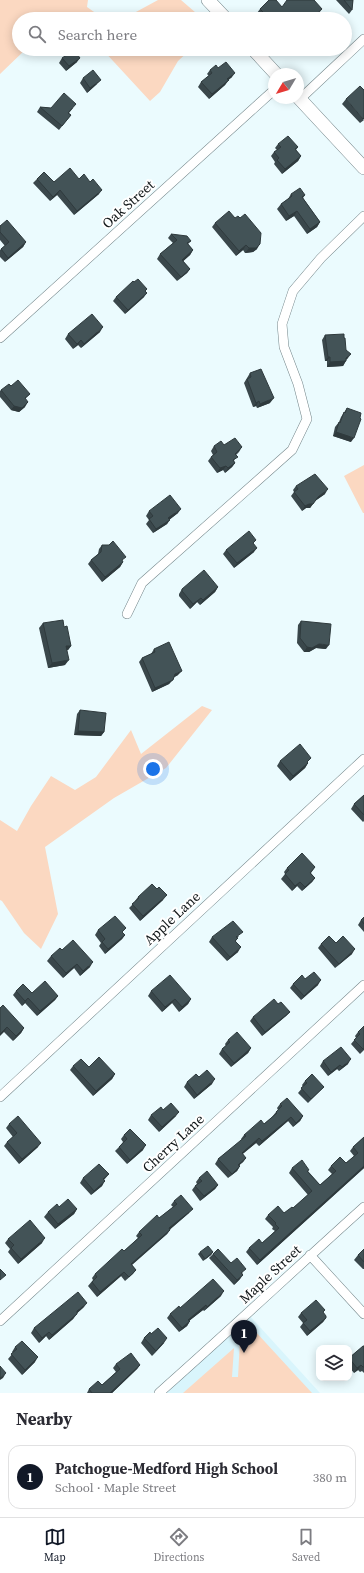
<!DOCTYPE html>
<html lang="en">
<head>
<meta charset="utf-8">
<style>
	:root { --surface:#fff; --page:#f2f2f3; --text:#2b2b33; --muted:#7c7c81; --line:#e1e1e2; --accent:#111827 }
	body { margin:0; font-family:"Source Serif 4",serif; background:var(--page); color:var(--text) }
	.controls { position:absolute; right:12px; bottom:12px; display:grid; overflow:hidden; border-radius:8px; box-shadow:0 2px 10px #0003 }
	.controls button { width:36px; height:36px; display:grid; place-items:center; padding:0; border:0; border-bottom:1px solid var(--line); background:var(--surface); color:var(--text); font:20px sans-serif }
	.compass { position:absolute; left:268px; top:68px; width:36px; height:36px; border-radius:50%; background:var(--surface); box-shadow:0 2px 10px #0003; rotate:232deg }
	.you { position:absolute; left:153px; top:769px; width:14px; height:14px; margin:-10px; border:3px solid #fff; border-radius:50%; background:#1a73e8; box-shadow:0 0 0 6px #1a73e833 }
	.badge { display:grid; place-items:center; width:26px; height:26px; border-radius:50%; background:var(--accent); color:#fff; font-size:13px; font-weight:700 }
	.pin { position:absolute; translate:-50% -33px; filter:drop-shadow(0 1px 2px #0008) }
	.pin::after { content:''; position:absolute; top:21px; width:14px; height:12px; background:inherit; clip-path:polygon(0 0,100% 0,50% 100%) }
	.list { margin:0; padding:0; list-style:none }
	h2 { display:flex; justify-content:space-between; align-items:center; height:52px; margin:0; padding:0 16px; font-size:17px }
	h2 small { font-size:13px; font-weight:400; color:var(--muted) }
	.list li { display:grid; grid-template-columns:26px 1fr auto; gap:12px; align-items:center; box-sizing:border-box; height:64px; margin:0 8px 8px; padding:0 8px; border:1px solid var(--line); border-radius:12px }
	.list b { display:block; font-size:15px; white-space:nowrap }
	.list p { margin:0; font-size:13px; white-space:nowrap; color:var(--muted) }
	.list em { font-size:13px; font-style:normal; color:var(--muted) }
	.icon { flex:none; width:22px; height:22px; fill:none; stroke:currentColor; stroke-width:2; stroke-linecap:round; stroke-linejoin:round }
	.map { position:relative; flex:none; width:364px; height:1393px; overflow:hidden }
	.search { position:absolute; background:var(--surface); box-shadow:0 2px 10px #0003; left:12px; right:12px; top:12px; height:44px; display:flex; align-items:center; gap:10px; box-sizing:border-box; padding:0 14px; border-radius:22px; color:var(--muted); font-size:15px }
	.sheet { height:124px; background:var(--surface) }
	nav { display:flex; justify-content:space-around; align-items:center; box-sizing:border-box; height:56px; border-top:1px solid var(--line); background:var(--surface); font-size:11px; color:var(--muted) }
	nav a { display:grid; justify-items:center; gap:2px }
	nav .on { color:var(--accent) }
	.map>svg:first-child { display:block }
	.built { fill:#d9f5fc }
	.green { fill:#fbd8c1 }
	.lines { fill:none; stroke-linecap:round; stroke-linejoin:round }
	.street-casing { stroke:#74868a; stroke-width:10 }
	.secondary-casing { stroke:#74868a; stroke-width:14 }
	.street { stroke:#fff; stroke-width:9 }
	.secondary { stroke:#fff; stroke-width:13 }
	.wall { fill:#3a474b }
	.shaded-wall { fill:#2f3a3d }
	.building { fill:#435357; stroke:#2f3a3d }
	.labels { text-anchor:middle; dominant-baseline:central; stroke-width:4; stroke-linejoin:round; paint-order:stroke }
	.street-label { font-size:14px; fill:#111719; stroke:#fff }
</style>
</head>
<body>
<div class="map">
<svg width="364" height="1393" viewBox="0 0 364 1393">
	<rect width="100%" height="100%" fill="#ebfbfe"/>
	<path class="built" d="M 248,1314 L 320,1393 L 159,1393 Z"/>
	<path class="green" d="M 0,0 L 88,0 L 87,7 L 104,19 L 71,19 L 64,13 L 57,19 L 19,19 L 19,49 L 26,49 L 0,74 Z
		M 158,0 L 181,0 L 203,19 L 123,19 Z
		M 102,49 L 191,49 L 178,61 L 160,92 L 150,101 Z
		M 364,465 L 364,513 L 363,513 L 344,476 Z
		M 202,706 L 212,710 L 166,768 L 114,798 L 45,847 L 58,914 L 41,949 L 24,933 L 2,901 L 0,900 L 0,820 L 17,831 L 31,806 L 51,776 L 75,790 L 96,777 L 131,730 L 141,754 Z
		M 253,1329 L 312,1393 L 183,1393 L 234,1348 L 232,1377 L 238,1377 L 240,1340 Z"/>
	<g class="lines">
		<g class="street-casing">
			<path id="street" d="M 300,99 L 364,39
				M 0,338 L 274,90
				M 127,614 L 142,583 L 292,450 L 307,419 L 298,384 L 284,347 L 282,324 L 293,291 L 321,258 L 364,216
				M 0,1097 L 364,759
				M 310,1255 L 364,1314
				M 0,1321 L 364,985
				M 159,1393 C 228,1332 295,1269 364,1207"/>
		</g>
		<g class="secondary-casing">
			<path id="secondary" d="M 208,0 L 226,19
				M 253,49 L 276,74
				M 298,97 L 364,168"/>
		</g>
		<use href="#street" class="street"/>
		<use href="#secondary" class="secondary"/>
	</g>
	<path class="wall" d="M 336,0 L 353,0 L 353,1 L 352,10 L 349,14 Z
		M 282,7 L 319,13 L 316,16 L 318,19 L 262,19 L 257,13 L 260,9 Z
		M 62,58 L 77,62 L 66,71 L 59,63 Z
		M 218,68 L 232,77 L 228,80 L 225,85 L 209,99 L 198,87 L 201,82 L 209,76 L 207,74 L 210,70 Z
		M 83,78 L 97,84 L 87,93 L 80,83 Z
		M 346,99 L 364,120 L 360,123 L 342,104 Z
		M 40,107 L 51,108 L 73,108 L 69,113 L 71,115 L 59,130 L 37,112 Z
		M 278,144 L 298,147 L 296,150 L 301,156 L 298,161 L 282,174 L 274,164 L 275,162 L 271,156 L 274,152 L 277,150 L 275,148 Z
		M 37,179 L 54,182 L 79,179 L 99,194 L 74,215 L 57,195 L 50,201 L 33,183 Z
		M 291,194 L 305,195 L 303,198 L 320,222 L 317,227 L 307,234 L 294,216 L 286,221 L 277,209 L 281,204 L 288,199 Z
		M 215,223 L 257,249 L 253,252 L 245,253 L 243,250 L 236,256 L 212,227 Z
		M 0,226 L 26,242 L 23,247 L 5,262 L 0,257 L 0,250 L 5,246 L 0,240 Z
		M 171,234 L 191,241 L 188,244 L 193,250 L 190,255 L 183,261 L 190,269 L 187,273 L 177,281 L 157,259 L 160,254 L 173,243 L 168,238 Z
		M 145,291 L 144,297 L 125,314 L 113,301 L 116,297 Z
		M 100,332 L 81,348 L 78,345 L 73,349 L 65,339 L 68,334 Z
		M 325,335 L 346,350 L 348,358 L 346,360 L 343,366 L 327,367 L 327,361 L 325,361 L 322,340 Z
		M 250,373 L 270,403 L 257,408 L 256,406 L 253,407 L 244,383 Z
		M 11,386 L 30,394 L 25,399 L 25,407 L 19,412 L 11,410 L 0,397 L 0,391 L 1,390 Z
		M 347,408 L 351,442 L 333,436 L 335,427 L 339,422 L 341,417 Z
		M 224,445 L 242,447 L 239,452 L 236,455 L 234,461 L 235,463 L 232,467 L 225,473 L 223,470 L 217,473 L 208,461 L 211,457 L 213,455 L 211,451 L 214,446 Z
		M 296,486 L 325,494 L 315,501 L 310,508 L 306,508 L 302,511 L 291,496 L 294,492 L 293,490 Z
		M 149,511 L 178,513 L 169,520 L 167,524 L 153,533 L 146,524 L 149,520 L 146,516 Z
		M 254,544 L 254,552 L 234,568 L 223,554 L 226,550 Z
		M 102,545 L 123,562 L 120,567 L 102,582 L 88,564 L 91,560 L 98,554 L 99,549 Z
		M 218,587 L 215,592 L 200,605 L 197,602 L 190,609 L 179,596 L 179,594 L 182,589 Z
		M 301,621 L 326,649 L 316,648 L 309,652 L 304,652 L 297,643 L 298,625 Z
		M 43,623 L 64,627 L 71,646 L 68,650 L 67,650 L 65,665 L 48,668 L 39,628 Z
		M 154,649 L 178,675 L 173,678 L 169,684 L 152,692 L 139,662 L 142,658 L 151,654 Z
		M 80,710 L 104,732 L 101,736 L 74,735 L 77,714 Z
		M 280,761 L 308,763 L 305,768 L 290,781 L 277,766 Z
		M 364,795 L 364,821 L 363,822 L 351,809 L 354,804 Z
		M 315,867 L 311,873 L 315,878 L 312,882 L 302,891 L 297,886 L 292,891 L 281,879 L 285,874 L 284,872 L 287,868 Z
		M 138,897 L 163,900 L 140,921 L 129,908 L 135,902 L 135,901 Z
		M 364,917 L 364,932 L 358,925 L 361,920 Z
		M 98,930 L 123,933 L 125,935 L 122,939 L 105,954 L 99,946 L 101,943 L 95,935 Z
		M 239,936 L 237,938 L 236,941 L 238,952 L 227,961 L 209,942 L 212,937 Z
		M 336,943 L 352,954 L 335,968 L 318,948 L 321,944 Z
		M 62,950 L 90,967 L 80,976 L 74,968 L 63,978 L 47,961 L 51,956 Z
		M 305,979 L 318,985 L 301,1000 L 290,988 L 293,984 Z
		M 16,991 L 32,993 L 58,996 L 55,1000 L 37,1016 L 25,1003 L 22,1006 L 13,995 Z
		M 151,991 L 191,999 L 188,1004 L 179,1012 L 172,1003 L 162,1012 L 148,996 Z
		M 278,1004 L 290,1012 L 286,1016 L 262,1036 L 250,1021 L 253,1017 Z
		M 0,1008 L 24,1028 L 21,1033 L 13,1041 L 4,1032 Z
		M 364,1026 L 364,1050 L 360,1054 L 351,1044 L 356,1038 L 355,1036 L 358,1032 Z
		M 228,1040 L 251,1048 L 248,1053 L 231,1067 L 219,1054 L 222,1049 L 226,1046 L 225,1044 Z
		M 323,1061 L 348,1064 L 339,1071 L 337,1069 L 328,1076 L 320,1066 Z
		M 73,1066 L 89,1067 L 115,1074 L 112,1079 L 93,1096 L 70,1070 Z
		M 199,1077 L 212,1084 L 194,1099 L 184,1087 L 187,1082 Z
		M 305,1081 L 324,1087 L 308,1103 L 298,1093 L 303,1087 L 302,1085 Z
		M 280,1104 L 303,1116 L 300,1121 L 293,1127 L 288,1121 L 259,1146 L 256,1143 L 242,1154 L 246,1158 L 243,1162 L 239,1165 L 240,1166 L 237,1171 L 228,1178 L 215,1164 L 218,1159 L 242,1140 L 241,1139 L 244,1135 L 264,1124 L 272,1117 L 276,1112 L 278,1110 L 277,1108 Z
		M 151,1115 L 176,1116 L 159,1132 L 148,1120 Z
		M 9,1124 L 38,1147 L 19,1164 L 4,1146 L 7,1142 L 13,1137 L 6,1128 Z
		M 124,1135 L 143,1150 L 127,1164 L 115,1151 L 119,1147 L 123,1142 L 121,1139 Z
		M 364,1137 L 364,1168 L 257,1265 L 246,1252 L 249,1248 L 262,1243 L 275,1231 L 272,1229 L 273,1227 L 265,1219 L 268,1215 L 284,1213 L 293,1208 L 308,1195 L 289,1173 L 292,1168 L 308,1171 L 320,1185 L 332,1174 L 328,1170 L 331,1166 L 346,1163 L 354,1156 L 350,1151 L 353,1147 Z
		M 109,1174 L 104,1180 L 102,1186 L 91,1195 L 80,1183 L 83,1178 Z
		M 199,1178 L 218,1185 L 215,1189 L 200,1201 L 192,1190 L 195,1186 L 197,1184 L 196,1182 Z
		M 174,1201 L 189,1213 L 170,1229 L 170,1230 L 167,1234 L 132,1265 L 136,1270 L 133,1274 L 125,1281 L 121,1276 L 97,1297 L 88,1286 L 93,1280 L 92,1278 L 95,1274 L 124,1251 L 138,1238 L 136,1236 L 139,1232 L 159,1218 L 173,1207 L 171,1205 Z
		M 59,1207 L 77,1209 L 74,1214 L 55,1229 L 44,1217 L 48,1212 Z
		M 8,1239 L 42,1243 L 18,1264 L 8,1252 L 10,1249 L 5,1243 Z
		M 364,1249 L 364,1269 L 363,1269 L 354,1260 L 358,1255 Z
		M 200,1252 L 213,1252 L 211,1255 L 203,1261 L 198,1254 Z
		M 213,1254 L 231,1263 L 243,1273 L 242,1274 L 240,1279 L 234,1285 L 209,1258 Z
		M 221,1296 L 204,1311 L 203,1310 L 189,1321 L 190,1321 L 187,1326 L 179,1332 L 167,1318 L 170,1314 L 180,1308 Z
		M 84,1307 L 77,1313 L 73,1319 L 49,1340 L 46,1336 L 39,1343 L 31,1333 L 34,1328 Z
		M 301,1313 L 323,1313 L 326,1318 L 323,1322 L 307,1336 L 300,1327 L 303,1323 L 298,1317 Z
		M 144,1338 L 164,1343 L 152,1356 L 141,1343 Z
		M 364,1346 L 364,1373 L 362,1371 L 360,1372 L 358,1370 L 354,1373 L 349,1367 L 349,1358 Z
		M 15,1347 L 35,1362 L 22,1375 L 8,1359 L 13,1353 L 12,1352 Z
		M 116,1364 L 140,1365 L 137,1369 L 112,1393 L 87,1393 L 89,1389 L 102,1385 L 116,1372 L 113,1368 Z"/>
	<path class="shaded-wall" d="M 322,9 L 319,13 L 313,19 L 315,15 Z
		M 80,58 L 77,62 L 66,71 L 69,66 Z
		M 235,73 L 232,77 L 224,84 L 227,79 Z
		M 101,80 L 97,84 L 87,93 L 90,88 Z
		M 229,80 L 225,85 L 209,99 L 212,94 Z
		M 301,156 L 298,161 L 282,174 L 285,169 Z
		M 60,190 L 57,195 L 50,201 L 53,197 Z
		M 102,190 L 99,194 L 74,215 L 77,211 Z
		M 297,211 L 294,216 L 286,221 L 289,216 Z
		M 320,222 L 317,227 L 307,234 L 310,229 Z
		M 26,242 L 23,247 L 5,262 L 8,258 Z
		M 260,244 L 257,249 L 253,252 L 245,253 L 249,248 Z
		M 246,245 L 243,250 L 236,256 L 239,251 Z
		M 193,250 L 190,255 L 179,265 L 182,260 Z
		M 190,269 L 187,273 L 177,281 L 181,277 Z
		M 147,293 L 144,297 L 125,314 L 128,310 Z
		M 103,327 L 100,332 L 81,348 L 84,344 Z
		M 81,340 L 78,345 L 73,349 L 77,344 Z
		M 351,354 L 348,358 L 344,361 L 346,361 L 343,366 L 327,367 L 330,362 L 346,358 Z
		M 328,357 L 330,357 L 327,361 L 325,361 Z
		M 274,398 L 270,403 L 257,408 L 260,404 Z
		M 259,401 L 256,406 L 253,407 L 256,403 Z
		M 28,402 L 25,407 L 19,412 L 11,410 L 14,406 Z
		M 336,432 L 354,438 L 351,442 L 333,436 Z
		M 235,463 L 232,467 L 225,473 L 228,468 Z
		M 226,466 L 223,470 L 217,473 L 220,468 Z
		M 328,489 L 325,494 L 315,501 L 318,497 Z
		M 309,504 L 313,504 L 310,508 L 306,508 L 302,511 L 305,506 Z
		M 181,509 L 178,513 L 165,523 L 168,518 Z
		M 170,520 L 167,524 L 153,533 L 156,529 Z
		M 257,548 L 254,552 L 234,568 L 237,563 Z
		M 123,562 L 120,567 L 102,582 L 105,577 Z
		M 218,587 L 215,592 L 200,605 L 203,600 Z
		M 201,598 L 190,609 L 193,604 Z
		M 319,644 L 329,645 L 326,649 L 316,648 L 309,652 L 304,652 L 307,647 Z
		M 66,646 L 71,646 L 68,650 L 63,651 Z
		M 69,660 L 65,665 L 48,668 L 52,663 Z
		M 182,671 L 178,675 L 172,678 L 175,674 Z
		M 173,680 L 169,684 L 152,692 L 155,688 Z
		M 78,731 L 104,732 L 101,736 L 74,735 Z
		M 308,763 L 305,768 L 290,781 L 293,776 Z
		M 315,878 L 312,882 L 302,891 L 305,887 Z
		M 300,882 L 297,886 L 292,891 L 295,886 Z
		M 167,895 L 163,900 L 140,921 L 143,916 Z
		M 125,935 L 122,939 L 105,954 L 108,949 Z
		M 241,947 L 238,952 L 227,961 L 230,957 Z
		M 355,949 L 352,954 L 335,968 L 339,964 Z
		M 93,962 L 90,967 L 80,976 L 83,971 Z
		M 77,964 L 74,968 L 63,978 L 66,973 Z
		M 321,980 L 318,985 L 301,1000 L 304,996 Z
		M 58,996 L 55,1000 L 37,1016 L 40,1011 Z
		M 28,998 L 25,1003 L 22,1006 L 25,1001 Z
		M 175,999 L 172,1003 L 162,1012 L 165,1007 Z
		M 191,999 L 188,1004 L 179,1012 L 182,1007 Z
		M 290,1012 L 286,1016 L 262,1036 L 265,1032 Z
		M 7,1027 L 4,1032 L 0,1036 L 0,1034 Z
		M 24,1028 L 21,1033 L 13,1041 L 16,1036 Z
		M 251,1048 L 248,1053 L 231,1067 L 234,1063 Z
		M 351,1059 L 348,1064 L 339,1071 L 342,1067 Z
		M 340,1065 L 337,1069 L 328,1076 L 331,1072 Z
		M 115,1074 L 112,1079 L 93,1096 L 96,1091 Z
		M 215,1079 L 212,1084 L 194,1099 L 197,1095 Z
		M 179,1112 L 176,1116 L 159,1132 L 162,1127 Z
		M 303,1116 L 300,1121 L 293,1127 L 296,1123 Z
		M 291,1117 L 288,1121 L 259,1146 L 262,1141 Z
		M 259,1138 L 256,1143 L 238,1158 L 242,1153 Z
		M 41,1143 L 38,1147 L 19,1164 L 22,1159 Z
		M 146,1145 L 143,1150 L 127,1164 L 130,1160 Z
		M 246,1158 L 243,1162 L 235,1169 L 238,1165 Z
		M 240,1166 L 237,1171 L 228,1178 Z
		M 364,1166 L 364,1168 L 257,1265 L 260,1260 Z
		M 105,1181 L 102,1186 L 91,1195 L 94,1191 Z
		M 218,1185 L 215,1189 L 200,1201 L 204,1196 Z
		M 77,1209 L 74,1214 L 55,1229 L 58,1224 Z
		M 193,1209 L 189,1213 L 166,1233 L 169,1228 Z
		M 170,1230 L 167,1234 L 128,1268 L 131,1264 Z
		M 45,1238 L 42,1243 L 18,1264 L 21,1259 Z
		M 213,1252 L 211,1255 L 203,1261 L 205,1259 Z
		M 124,1272 L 121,1276 L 97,1297 L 100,1292 Z
		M 243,1275 L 240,1279 L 234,1285 L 237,1280 Z
		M 224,1291 L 221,1296 L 204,1311 L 207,1307 Z
		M 87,1303 L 84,1307 L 74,1316 L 77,1311 Z
		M 206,1305 L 203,1310 L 185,1324 L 188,1320 Z
		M 77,1314 L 73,1319 L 49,1340 L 52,1335 Z
		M 326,1318 L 323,1322 L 307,1336 L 310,1331 Z
		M 190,1321 L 187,1326 L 179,1332 L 182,1328 Z
		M 49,1332 L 46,1336 L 39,1343 L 42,1338 Z
		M 167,1338 L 164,1343 L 152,1356 L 156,1351 Z
		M 38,1357 L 35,1362 L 22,1375 L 25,1370 Z
		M 140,1365 L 137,1369 L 112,1393 L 110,1393 Z
		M 361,1365 L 358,1370 L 354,1373 L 357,1368 Z
		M 6,1373 L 3,1378 L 0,1380 L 0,1378 Z"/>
	<path class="building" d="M 269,0 L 276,0 L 282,7 L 287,0 L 314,0 L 322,9 L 315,15 L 318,19 L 270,19 L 260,9 Z
		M 344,0 L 353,0 L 352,10 Z
		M 74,50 L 80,58 L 69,66 L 62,58 Z
		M 226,62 L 235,73 L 227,79 L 229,80 L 212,94 L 201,82 L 212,73 L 210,70 L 216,65 L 218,68 Z
		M 93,70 L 101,80 L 90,88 L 83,78 Z
		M 360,86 L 364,90 L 364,118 L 363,119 L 346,99 Z
		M 64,93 L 76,104 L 68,113 L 71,115 L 62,126 L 40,107 L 51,108 Z
		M 288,136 L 298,147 L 295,149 L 301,156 L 285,169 L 277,160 L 279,158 L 274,152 L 281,147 L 278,144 Z
		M 70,168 L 79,179 L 84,174 L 90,182 L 93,179 L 102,190 L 77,211 L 60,190 L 53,197 L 37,179 L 44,172 L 54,182 Z
		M 300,188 L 305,195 L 302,197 L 320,222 L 310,229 L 297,211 L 289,216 L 281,204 L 292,196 L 291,194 Z
		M 229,211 L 235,218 L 238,216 L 240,218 L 245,214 L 261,233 L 260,244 L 256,248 L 249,248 L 246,245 L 239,251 L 215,223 Z
		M 7,220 L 26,242 L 8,258 L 1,249 L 9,242 L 0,232 L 0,226 Z
		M 171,234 L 187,236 L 191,241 L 187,243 L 193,250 L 182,260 L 190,269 L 181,277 L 160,254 L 177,240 Z
		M 138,279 L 147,289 L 145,291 L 147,293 L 128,310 L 116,297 L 133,281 L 134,282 Z
		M 92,314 L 103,327 L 84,344 L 81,340 L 77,344 L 68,334 Z
		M 344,334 L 344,338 L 345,338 L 346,350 L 351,354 L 346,358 L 346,361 L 330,362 L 330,357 L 328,357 L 325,335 Z
		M 261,369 L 274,398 L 260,404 L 259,401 L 256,403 L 247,379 L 251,377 L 250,373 Z
		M 18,380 L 30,394 L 25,398 L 28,402 L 22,408 L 14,406 L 1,390 L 9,384 L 11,386 Z
		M 347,408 L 361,413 L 360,418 L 361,419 L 354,438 L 336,432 L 339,422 L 340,423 L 344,412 L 345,413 Z
		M 235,438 L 242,447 L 235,454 L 238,457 L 233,460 L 235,463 L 228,468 L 226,466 L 220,468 L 211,457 L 217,452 L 214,446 L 221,441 L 224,445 Z
		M 315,474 L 328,489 L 318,497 L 313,504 L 309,504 L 305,506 L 294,492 L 298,489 L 296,486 Z
		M 170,495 L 181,509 L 168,518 L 170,520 L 156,529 L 149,519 L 153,516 L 149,511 Z
		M 249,531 L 256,540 L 253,543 L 257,548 L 237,563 L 226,550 Z
		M 113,541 L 126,557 L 122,560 L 123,562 L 105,577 L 91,560 L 101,552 L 102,545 L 109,545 Z
		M 204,570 L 218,587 L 203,600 L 201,598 L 193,604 L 182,591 L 182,589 Z
		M 63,620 L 64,627 L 67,626 L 71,646 L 66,646 L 69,660 L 52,663 L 43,623 Z
		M 301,621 L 331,624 L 329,645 L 319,644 L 312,648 L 307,647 L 300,638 Z
		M 169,642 L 182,671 L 175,674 L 173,680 L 155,688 L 142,658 L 155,652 L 154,649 Z
		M 80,710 L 106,713 L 104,732 L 78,731 Z
		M 300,744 L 311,758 L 307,762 L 308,763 L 293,776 L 280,761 Z
		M 364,795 L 364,815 L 354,804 Z
		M 302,853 L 315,867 L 310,873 L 315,878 L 305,887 L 300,882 L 295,886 L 285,874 L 289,870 L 287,868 Z
		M 152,884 L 157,889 L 159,887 L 167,895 L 143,916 L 132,904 L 139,898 L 138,897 Z
		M 115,916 L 126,928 L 122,932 L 125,935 L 108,949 L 102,942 L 105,939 L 98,930 Z
		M 364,917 L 364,924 L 361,920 Z
		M 233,921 L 243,932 L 236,937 L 238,938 L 235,941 L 241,947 L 230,957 L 212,937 Z
		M 329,936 L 336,943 L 343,936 L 355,949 L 339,964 L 321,944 Z
		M 73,940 L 93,962 L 83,971 L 77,964 L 66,973 L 51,956 L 60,948 L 62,950 Z
		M 314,972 L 321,980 L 304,996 L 293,984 L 302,975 L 305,979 Z
		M 170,975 L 191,999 L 182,1007 L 175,999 L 165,1007 L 151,991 Z
		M 45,981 L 58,996 L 40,1011 L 28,998 L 25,1001 L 16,991 L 23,984 L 32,993 Z
		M 274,999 L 278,1004 L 281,1002 L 290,1012 L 265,1032 L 253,1017 Z
		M 3,1005 L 24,1028 L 16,1036 L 7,1027 L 0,1034 L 0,1008 Z
		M 364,1026 L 364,1049 L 363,1049 L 354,1040 L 360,1034 L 358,1032 Z
		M 237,1032 L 251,1048 L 234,1063 L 222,1049 L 230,1042 L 228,1040 Z
		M 341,1047 L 351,1059 L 342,1067 L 340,1065 L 331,1072 L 323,1061 Z
		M 99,1057 L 115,1074 L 96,1091 L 73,1066 L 81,1059 L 89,1067 Z
		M 207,1070 L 215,1079 L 197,1095 L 187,1082 L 196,1074 L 199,1077 Z
		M 312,1074 L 324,1087 L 311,1099 L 301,1088 L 307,1083 L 305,1081 Z
		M 287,1098 L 303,1116 L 296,1123 L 291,1117 L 262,1141 L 259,1138 L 242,1153 L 246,1158 L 238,1165 L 240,1166 L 232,1174 L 218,1159 L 246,1136 L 244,1135 L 261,1120 L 264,1124 L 277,1113 L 276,1112 L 282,1106 L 280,1104 Z
		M 171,1103 L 179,1112 L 162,1127 L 151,1115 L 161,1107 L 163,1110 Z
		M 18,1116 L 41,1143 L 22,1159 L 7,1142 L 17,1133 L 9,1124 Z
		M 130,1129 L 146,1145 L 130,1160 L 119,1147 L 127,1139 L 124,1135 Z
		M 364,1137 L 364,1166 L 260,1260 L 249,1248 L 259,1239 L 262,1243 L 279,1228 L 275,1224 L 276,1223 L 268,1215 L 278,1206 L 284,1213 L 292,1207 L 293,1208 L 312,1191 L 292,1168 L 302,1160 L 309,1170 L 307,1171 L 320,1185 L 336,1171 L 331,1166 L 340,1157 L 346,1163 L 358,1153 L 353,1147 Z
		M 99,1164 L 109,1174 L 103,1179 L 105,1181 L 94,1191 L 83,1178 Z
		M 207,1171 L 218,1185 L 204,1196 L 195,1186 L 202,1181 L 199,1178 Z
		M 181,1195 L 193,1209 L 169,1228 L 170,1230 L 131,1264 L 136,1270 L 129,1277 L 124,1272 L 100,1292 L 92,1282 L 97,1277 L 95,1274 L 122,1249 L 124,1251 L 142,1235 L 139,1232 L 157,1215 L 159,1218 L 177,1204 L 174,1201 Z
		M 68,1199 L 77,1209 L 58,1224 L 48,1212 L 57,1204 L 59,1207 Z
		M 30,1220 L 45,1238 L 21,1259 L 11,1248 L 14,1245 L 8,1239 Z
		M 208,1246 L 213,1252 L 205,1259 L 200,1252 Z
		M 218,1249 L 231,1263 L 237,1258 L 246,1269 L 241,1273 L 243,1275 L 237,1280 L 213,1254 Z
		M 364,1249 L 364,1262 L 358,1255 Z
		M 0,1269 L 6,1275 L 0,1280 Z
		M 213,1279 L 224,1291 L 207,1307 L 206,1305 L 188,1320 L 190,1321 L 182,1328 L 170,1314 L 179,1306 L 180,1308 Z
		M 78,1292 L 87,1303 L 77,1311 L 77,1314 L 52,1335 L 49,1332 L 42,1338 L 34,1328 Z
		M 316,1300 L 325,1310 L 323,1312 L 326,1316 L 326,1318 L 310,1331 L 303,1323 L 307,1320 L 301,1313 Z
		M 158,1328 L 167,1338 L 156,1351 L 144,1338 L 150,1332 L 151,1334 Z
		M 22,1341 L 38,1357 L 25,1370 L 11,1354 L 17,1349 L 15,1347 Z
		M 363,1346 L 364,1346 L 364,1367 L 363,1367 L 361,1365 L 357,1368 L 349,1358 Z
		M 131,1353 L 140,1365 L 110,1393 L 92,1393 L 89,1389 L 98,1381 L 102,1385 L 120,1369 L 116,1364 Z
		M 0,1366 L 6,1373 L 0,1378 Z"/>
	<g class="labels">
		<g class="street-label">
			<text transform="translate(128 204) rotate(-42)">Oak Street</text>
			<text transform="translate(172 918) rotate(-43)">Apple Lane</text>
			<text transform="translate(173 1143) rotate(-43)">Cherry Lane</text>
			<text transform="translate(270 1274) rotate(-43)">Maple Street</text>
		</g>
	</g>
</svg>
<div class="controls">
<button><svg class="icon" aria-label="layers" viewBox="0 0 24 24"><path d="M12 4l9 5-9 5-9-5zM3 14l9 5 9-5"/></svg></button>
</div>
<svg class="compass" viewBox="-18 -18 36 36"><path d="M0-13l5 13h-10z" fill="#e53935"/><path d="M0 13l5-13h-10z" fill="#7c7c81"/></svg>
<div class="you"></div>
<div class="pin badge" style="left:244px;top:1353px">1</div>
<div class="search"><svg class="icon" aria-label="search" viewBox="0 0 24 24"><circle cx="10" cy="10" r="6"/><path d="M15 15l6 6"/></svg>Search here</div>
</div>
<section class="sheet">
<h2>Nearby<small></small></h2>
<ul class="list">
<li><span class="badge">1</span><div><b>Patchogue-Medford High School</b><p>School · Maple Street</p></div><em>380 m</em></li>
</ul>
</section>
<nav>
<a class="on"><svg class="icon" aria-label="map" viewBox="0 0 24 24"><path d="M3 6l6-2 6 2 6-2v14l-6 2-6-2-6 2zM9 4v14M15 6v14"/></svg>Map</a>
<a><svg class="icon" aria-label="directions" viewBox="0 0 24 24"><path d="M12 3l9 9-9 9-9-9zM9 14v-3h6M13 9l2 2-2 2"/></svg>Directions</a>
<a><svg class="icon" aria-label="saved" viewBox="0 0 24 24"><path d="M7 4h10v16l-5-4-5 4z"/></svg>Saved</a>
</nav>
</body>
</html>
